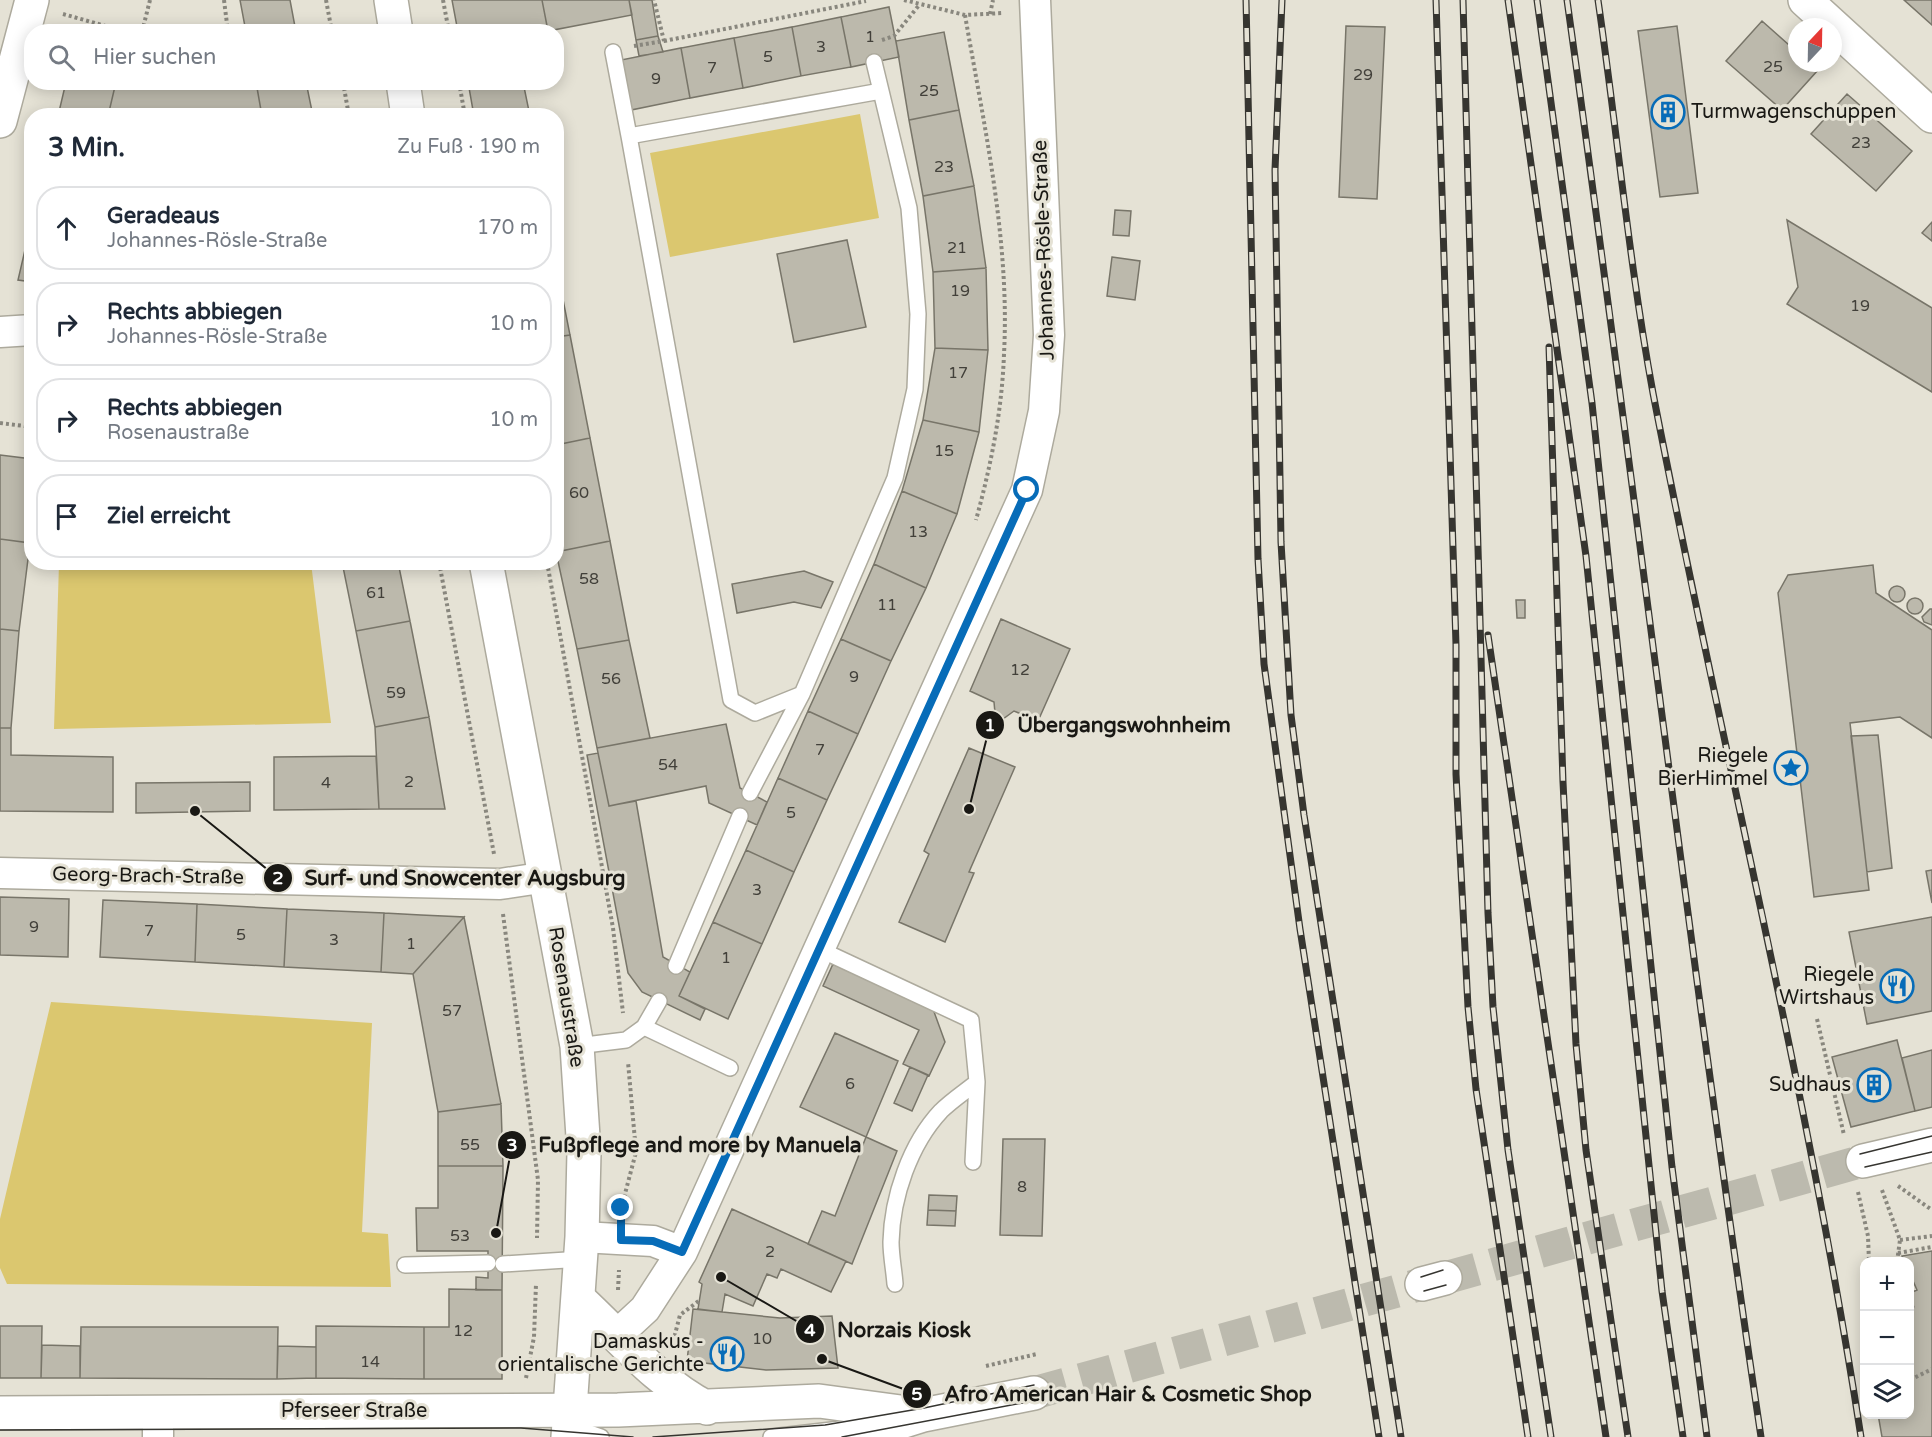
<!DOCTYPE html>
<html lang="de">
<head>
<meta charset="utf-8">
<style>
	:root { --surface:#fff; --page:#f6f6f7; --text:#1f2937; --muted:#747a83; --line:#e0e1e3 }
	body { margin:0; font-family:"Varela Round",sans-serif; background:var(--page); color:var(--text) }
	.controls { position:absolute; right:18px; bottom:18px; display:grid; overflow:hidden; border-radius:12px; box-shadow:0 3px 15px #0003 }
	.controls button { width:54px; height:54px; display:grid; place-items:center; padding:0; border:0; border-bottom:2px solid var(--line); background:var(--surface); color:var(--text); font:30px sans-serif }
	.compass { position:absolute; left:1788px; top:18px; width:54px; height:54px; border-radius:50%; background:var(--surface); box-shadow:0 3px 15px #0003; rotate:22deg }
	.stop { position:absolute; width:18px; height:18px; margin:-14px; border:4px solid #076cb8; border-radius:50%; background:#fff }
	.stop.end { background:#076cb8; border-color:#fff; box-shadow:0 2px 6px #0008 }
	.list { margin:0; padding:0; list-style:none }
	h2 { display:flex; justify-content:space-between; align-items:center; height:78px; margin:0; padding:0 24px; font-size:26px }
	h2 small { font-size:20px; font-weight:400; color:var(--muted) }
	.list li { display:grid; grid-template-columns:39px 1fr auto; gap:18px; align-items:center; box-sizing:border-box; height:84px; margin:0 12px 12px; padding:0 12px; border:2px solid var(--line); border-radius:24px }
	.list b { display:block; font-size:22px; white-space:nowrap }
	.list p { margin:0; font-size:20px; white-space:nowrap; color:var(--muted) }
	.list em { font-size:20px; font-style:normal; color:var(--muted) }
	.icon { flex:none; width:33px; height:33px; fill:none; stroke:currentColor; stroke-width:2; stroke-linecap:round; stroke-linejoin:round }
	.map { position:relative; flex:none; width:1932px; height:1437px; overflow:hidden }
	.search { position:absolute; background:var(--surface); box-shadow:0 3px 15px #0003; left:24px; top:24px; width:540px; height:66px; display:flex; align-items:center; gap:15px; box-sizing:border-box; padding:0 21px; border-radius:24px; color:var(--muted); font-size:22px }
	.panel { position:absolute; background:var(--surface); box-shadow:0 3px 15px #0003; left:24px; top:108px; width:540px; height:462px; border-radius:24px }
	.map>svg:first-child { display:block }
	.green { fill:#dbc76f }
	.building { fill:#bcb9ac; stroke:#787569; stroke-width:1.5 }
	.lines { fill:none; stroke-linecap:round; stroke-linejoin:round }
	.tertiary-tunnel { stroke:#bcbaae; stroke-width:33; stroke-dasharray:33 16; stroke-linecap:butt }
	.service-casing { stroke:#adaa9d; stroke-width:18 }
	.minor-casing { stroke:#adaa9d; stroke-width:33 }
	.tertiary-casing { stroke:#adaa9d; stroke-width:36 }
	.secondary-casing { stroke:#adaa9d; stroke-width:36 }
	.path { stroke:#89877e; stroke-width:4; stroke-dasharray:3 3; stroke-linecap:butt }
	.service { stroke:#fff; stroke-width:15 }
	.minor { stroke:#fff; stroke-width:30 }
	.tertiary { stroke:#fff; stroke-width:33 }
	.secondary { stroke:#fff; stroke-width:33 }
	.tram { stroke:#363530; stroke-width:1.5 }
	.rail-casing { stroke:#363530; stroke-width:7 }
	.rail { stroke:#e5e2d5; stroke-width:4.5; stroke-dasharray:14; stroke-linecap:butt }
	.route { stroke:#076cb8; stroke-width:8 }
	.labels { text-anchor:middle; dominant-baseline:central; stroke-width:6; stroke-linejoin:round; paint-order:stroke }
	.number-label { font-size:16px; fill:#42403a }
	.poi-label { font-size:20px; fill:#191814; stroke:#e5e2d5; text-anchor:end }
	.street-label { font-size:20px; fill:#191814; stroke:#e5e2d5 }
	.leader { fill:none; stroke:#191814; stroke-width:2 }
	.callout-dot { fill:#191814; stroke:#e5e2d5; stroke-width:2 }
	.mark-label { font-size:18px; text-anchor:middle; font-weight:bold; fill:#fff }
	.callout-label { font-size:21px; text-anchor:middle; font-weight:bold; fill:#191814; stroke:#e5e2d5; stroke-width:6; stroke-linejoin:round; paint-order:stroke }
</style>
</head>
<body>
<div class="map">
<svg width="1932" height="1437" viewBox="0 0 1932 1437">
	<rect width="100%" height="100%" fill="#e5e2d5"/>
	<path class="green" d="M 860,114 L 879,218 L 670,257 L 650,153 Z
		M 59,563 L 311,563 L 331,723 L 54,729 Z
		M 51,1002 L 372,1023 L 362,1232 L 388,1234 L 391,1287 L 7,1284 L 0,1268 L 0,1219 Z"/>
	<path class="building" d="M 240,0 L 290,0 L 296,32 L 246,32 Z
		M 452,0 L 542,0 L 548,31 L 458,32 Z
		M 542,0 L 629,0 L 632,15 L 548,31 Z
		M 629,0 L 652,0 L 658,36 L 636,40 Z
		M 1904,0 L 1932,0 L 1932,25 Z
		M 889,7 L 899,57 L 851,67 L 841,17 Z
		M 841,17 L 851,67 L 801,76 L 792,27 Z
		M 1762,21 L 1797,52 L 1797,63 L 1809,63 L 1818,70 L 1782,110 L 1726,61 Z
		M 1346,26 L 1385,27 L 1377,199 L 1339,197 Z
		M 1677,26 L 1698,193 L 1660,197 L 1638,31 Z
		M 792,27 L 801,76 L 743,88 L 734,38 Z
		M 944,32 L 959,110 L 909,120 L 896,41 Z
		M 658,36 L 663,52 L 639,56 L 636,40 Z
		M 734,38 L 743,88 L 690,98 L 681,48 Z
		M 681,48 L 690,98 L 631,110 L 621,60 Z
		M 66,82 L 116,82 L 108,116 L 58,116 Z
		M 116,82 L 256,82 L 262,116 L 108,116 Z
		M 256,82 L 306,82 L 313,116 L 262,116 Z
		M 468,82 L 523,82 L 530,116 L 474,116 Z
		M 1847,94 L 1912,151 L 1876,191 L 1811,134 Z
		M 959,110 L 974,186 L 923,196 L 909,120 Z
		M 974,186 L 986,268 L 933,272 L 923,196 Z
		M 1115,210 L 1131,211 L 1129,236 L 1113,235 Z
		M 32,220 L 32,282 L 18,280 Z
		M 1787,220 L 1932,308 L 1932,392 L 1787,304 L 1798,287 Z
		M 1932,222 L 1932,241 L 1922,233 Z
		M 847,240 L 866,327 L 794,342 L 777,254 Z
		M 1112,257 L 1140,261 L 1135,300 L 1107,296 Z
		M 556,264 L 570,335 L 556,337 Z
		M 986,268 L 988,350 L 935,348 L 933,272 Z
		M 570,335 L 590,438 L 556,445 L 556,337 Z
		M 935,348 L 988,350 L 979,432 L 923,420 Z
		M 923,420 L 979,432 L 957,514 L 902,491 Z
		M 590,438 L 610,541 L 556,552 L 556,445 Z
		M 0,455 L 32,459 L 30,543 L 0,539 Z
		M 902,491 L 957,514 L 926,588 L 874,564 Z
		M 0,539 L 30,543 L 19,631 L 0,629 Z
		M 610,541 L 629,640 L 577,649 L 556,552 Z
		M 342,562 L 398,562 L 410,621 L 356,631 Z
		M 874,564 L 926,588 L 891,661 L 841,639 Z
		M 1873,565 L 1876,593 L 1932,630 L 1932,738 L 1900,717 L 1850,723 L 1869,890 L 1814,897 L 1778,593 L 1788,575 Z
		M 804,571 L 833,582 L 821,608 L 794,602 L 737,613 L 732,584 Z
		M1889 594a8 8 0 1 1 16 0a8 8 0 1 1-16 0Z
		M1907 606a8 8 0 1 1 16 0a8 8 0 1 1-16 0Z
		M 1516,600 L 1525,600 L 1525,618 L 1517,618 Z
		M 1930,609 L 1932,609 L 1932,625 L 1924,622 L 1922,617 Z
		M 1001,619 L 1070,649 L 1038,721 L 1014,711 L 996,724 L 994,702 L 970,691 Z
		M 410,621 L 429,717 L 375,727 L 356,631 Z
		M 0,629 L 19,631 L 11,728 L 0,728 Z
		M 841,639 L 891,661 L 858,734 L 808,711 Z
		M 629,640 L 650,738 L 597,748 L 577,649 Z
		M 808,711 L 858,734 L 827,800 L 778,778 Z
		M 429,717 L 445,809 L 379,809 L 375,727 Z
		M 726,724 L 740,788 L 767,802 L 757,825 L 709,803 L 706,786 L 609,806 L 597,748 Z
		M 0,728 L 11,728 L 11,755 L 113,757 L 113,812 L 0,811 Z
		M 1878,735 L 1892,868 L 1867,872 L 1851,736 Z
		M 969,748 L 1015,767 L 969,872 L 974,873 L 945,942 L 899,922 L 929,854 L 924,851 Z
		M 598,753 L 609,806 L 636,801 L 663,957 L 690,972 L 679,996 L 705,1009 L 700,1020 L 642,992 L 628,973 L 587,755 Z
		M 376,756 L 379,809 L 274,810 L 274,757 Z
		M 778,778 L 827,800 L 794,872 L 746,850 Z
		M 250,782 L 250,811 L 136,813 L 136,783 Z
		M 746,850 L 794,872 L 762,944 L 713,922 Z
		M 1932,870 L 1932,903 L 1926,871 Z
		M 0,897 L 69,899 L 68,957 L 0,955 Z
		M 103,900 L 197,904 L 195,962 L 100,957 Z
		M 197,904 L 287,909 L 284,967 L 195,962 Z
		M 287,909 L 384,913 L 381,972 L 284,967 Z
		M 384,913 L 421,915 L 464,917 L 413,974 L 381,972 Z
		M 464,917 L 501,1104 L 438,1112 L 413,974 Z
		M 1932,917 L 1932,1011 L 1867,1024 L 1849,932 Z
		M 713,922 L 762,944 L 728,1019 L 679,996 Z
		M 833,964 L 933,1009 L 945,1042 L 929,1076 L 903,1064 L 919,1030 L 823,986 Z
		M 835,1033 L 898,1061 L 866,1137 L 800,1107 Z
		M 1897,1040 L 1915,1111 L 1851,1127 L 1832,1057 Z
		M 1932,1050 L 1932,1107 L 1915,1111 L 1902,1058 Z
		M 910,1067 L 928,1075 L 912,1111 L 894,1103 Z
		M 501,1104 L 503,1166 L 438,1166 L 438,1112 Z
		M 866,1137 L 897,1151 L 852,1264 L 808,1244 L 822,1211 L 835,1216 Z
		M 1003,1139 L 1045,1139 L 1042,1236 L 1000,1235 Z
		M 438,1166 L 503,1166 L 502,1290 L 476,1290 L 476,1277 L 488,1278 L 488,1251 L 417,1251 L 416,1208 L 438,1208 Z
		M 929,1195 L 957,1196 L 956,1211 L 928,1210 Z
		M 732,1209 L 846,1261 L 831,1292 L 781,1269 L 777,1278 L 767,1274 L 753,1306 L 725,1294 L 722,1312 L 698,1309 L 702,1284 L 699,1282 Z
		M 928,1210 L 956,1211 L 955,1226 L 927,1225 Z
		M 1932,1251 L 1932,1437 L 1882,1437 L 1878,1414 L 1910,1414 L 1910,1293 L 1917,1290 L 1910,1274 L 1910,1262 L 1904,1262 L 1902,1256 Z
		M 449,1289 L 502,1290 L 502,1379 L 424,1379 L 424,1327 L 449,1327 Z
		M 693,1309 L 780,1318 L 832,1316 L 838,1368 L 766,1370 L 687,1361 Z
		M 0,1326 L 42,1326 L 41,1378 L 0,1378 Z
		M 316,1326 L 424,1327 L 424,1379 L 316,1378 Z
		M 81,1327 L 278,1327 L 277,1379 L 80,1378 Z
		M 42,1345 L 80,1346 L 80,1378 L 41,1378 Z
		M 278,1346 L 316,1347 L 316,1378 L 277,1379 Z"/>
	<g class="lines">
		<path class="tertiary-tunnel" d="M 1445,1278 L 1863,1161
			M 1034,1393 L 1422,1284"/>
		<g class="service-casing">
			<path id="service" d="M 613,52 L 629,136
				M 874,62 L 881,91
				M 881,91 L 909,208 L 918,314 L 915,389 L 895,478 L 802,694 L 755,713 L 731,700 L 629,136 Z
				M 750,793 L 802,694
				M 819,949 L 971,1020 L 977,1082 L 973,1162
				M 676,966 L 740,816
				M 644,1027 L 659,1001
				M 577,1046 L 626,1040 L 644,1027 L 730,1068
				M 503,1264 L 582,1259
				M 405,1265 L 488,1263
				M 895,1284 C 894,1270 891,1256 891,1242 C 892,1197 910,1144 941,1111 C 952,1100 966,1091 977,1082
				M 567,1425 L 601,1437
				M 771,1437 L 858,1427"/>
		</g>
		<g class="minor-casing">
			<path id="minor" d="M 0,332 L 32,330
				M 0,873 L 500,884 L 547,877
				M 582,1237 L 653,1241 L 682,1252
				M 618,1334 L 645,1309 L 682,1252 L 1027,490 L 1044,411 L 1049,335 L 1035,0
				M 158,1437 L 158,1412"/>
		</g>
		<g class="tertiary-casing">
			<path id="tertiary" d="M 1805,0 L 1932,116
				M 0,121 L 32,0
				M 1863,1161 L 1932,1145
				M 1422,1284 L 1445,1278
				M 580,1300 C 621,1338 657,1382 707,1408
				M 0,1413 L 618,1410 L 819,1401 L 923,1415
				M 853,1437 L 923,1415 L 1034,1393"/>
		</g>
		<g class="secondary-casing">
			<path id="secondary" d="M 391,0 L 396,32
				M 403,82 L 408,116
				M 486,562 L 577,1046 L 584,1152 L 582,1237 L 568,1437"/>
		</g>
		<path class="path" d="M 224,0 L 228,32
			M 326,0 L 332,32
			M 443,0 L 449,32
			M 904,0 L 965,15 L 1003,13
			M 63,14 L 127,32
			M 990,14 L 993,0
			M 965,15 C 984,126 1010,240 1004,354 C 1002,411 991,465 976,520
			M 142,32 L 150,0
			M 882,40 L 894,36 L 920,4
			M 664,41 L 866,1
			M 634,46 L 664,41 L 654,0
			M 343,82 L 349,116
			M 459,82 L 465,116
			M 0,423 L 32,427
			M 439,562 L 494,854
			M 547,562 L 613,928 L 623,1013
			M 503,914 L 538,1180 L 537,1238
			M 1817,1019 L 1844,1135
			M 1898,1186 L 1932,1210
			M 1882,1190 L 1900,1240 L 1897,1262
			M 1858,1192 L 1868,1236 L 1869,1262
			M 621,1209 L 636,1152 L 628,1062
			M 1900,1240 L 1932,1236
			M 1898,1253 L 1932,1247
			M 618,1290 L 619,1270
			M 1910,1300 L 1913,1308
			M 673,1342 L 680,1315 L 700,1300
			M 986,1366 L 1037,1354
			M 526,1378 L 534,1337 L 536,1284
			M 1910,1380 L 1932,1369"/>
		<use href="#service" class="service"/>
		<use href="#minor" class="minor"/>
		<use href="#tertiary" class="tertiary"/>
		<use href="#secondary" class="secondary"/>
		<path class="tram" d="M 1860,1154 L 1932,1136
			M 1865,1167 L 1932,1152
			M 1421,1277 L 1443,1270
			M 1424,1291 L 1446,1285
			M 0,1430 L 521,1428 L 633,1437
			M 653,1437 L 825,1425 L 924,1408 L 1034,1385
			M 842,1437 L 1033,1401"/>
		<g class="rail-casing">
			<path id="rail" d="M 1246,0 L 1258,559 L 1264,664 L 1300,929 L 1379,1437
				M 1282,0 L 1275,170 L 1281,542 L 1291,715 L 1304,815 L 1401,1437
				M 1436,0 L 1456,645 L 1456,774 L 1468,1007 L 1476,1089 L 1528,1437
				M 1463,0 L 1488,913 L 1493,1007 L 1508,1150 L 1551,1437
				M 1508,0 L 1586,556 L 1662,1291 L 1683,1437
				M 1537,0 L 1592,403 L 1672,1167 L 1707,1437
				M 1567,0 C 1634,479 1690,959 1761,1437
				M 1598,0 C 1617,130 1629,263 1653,393 C 1720,741 1807,1086 1861,1437
				M 1549,347 L 1563,782 L 1576,1044 L 1586,1150 L 1628,1437
				M 1488,635 L 1606,1437"/>
		</g>
		<use href="#rail" class="rail"/>
	</g>
	<g class="lines">
		<path class="route" d="M 621,1208 L 621,1240 L 653,1241 L 682,1252 L 1027,490"/>
	</g>
	<defs>
		<g id="building-ring" transform="scale(1.725)"><circle r="9.5" fill="#e5e2d5" stroke="#076cb8" stroke-width="1.5"/><path d="M-4-6H4V6H1V3H-1V6H-4ZM-2.5-4.3h1.7v1.8h-1.7ZM.8-4.3h1.7v1.8H.8ZM-2.5-1h1.7V.8h-1.7ZM.8-1h1.7V.8H.8Z" fill="#076cb8"/></g>
		<g id="sight-ring" transform="scale(1.725)"><circle r="9.5" fill="#e5e2d5" stroke="#076cb8" stroke-width="1.5"/><path d="M0-6L1.8-2.2L6-1.7L2.9 1.2L3.7 5.4L0 3.3L-3.7 5.4L-2.9 1.2L-6-1.7L-1.8-2.2Z" fill="#076cb8"/></g>
		<g id="restaurant-ring" transform="scale(1.725)"><circle r="9.5" fill="#e5e2d5" stroke="#076cb8" stroke-width="1.5"/><path d="M-5-6h1v4h1v-4h1v4h1v-4h1v5L-1.5 .5V6h-2V.5L-5-1ZM5-6V6H3V1.5H1.5Q1.5-4 5-6Z" fill="#076cb8"/></g>
	</defs>
	<g fill-rule="evenodd">
		<use href="#building-ring" x="1668" y="112"/>
		<use href="#sight-ring" x="1791" y="768"/>
		<use href="#restaurant-ring" x="1897" y="986"/>
		<use href="#building-ring" x="1874" y="1085"/>
		<use href="#restaurant-ring" x="727" y="1354"/>
	</g>
	<g class="labels">
		<g class="number-label">
			<text x="870" y="37">1</text>
			<text x="821" y="47">3</text>
			<text x="768" y="57">5</text>
			<text x="1773" y="67">25</text>
			<text x="712" y="68">7</text>
			<text x="1363" y="75">29</text>
			<text x="656" y="79">9</text>
			<text x="929" y="91">25</text>
			<text x="1861" y="143">23</text>
			<text x="944" y="167">23</text>
			<text x="957" y="248">21</text>
			<text x="960" y="291">19</text>
			<text x="1860" y="306">19</text>
			<text x="958" y="373">17</text>
			<text x="944" y="451">15</text>
			<text x="579" y="493">60</text>
			<text x="918" y="532">13</text>
			<text x="589" y="579">58</text>
			<text x="376" y="593">61</text>
			<text x="887" y="605">11</text>
			<text x="1020" y="670">12</text>
			<text x="854" y="677">9</text>
			<text x="611" y="679">56</text>
			<text x="396" y="693">59</text>
			<text x="820" y="750">7</text>
			<text x="668" y="765">54</text>
			<text x="409" y="782">2</text>
			<text x="326" y="783">4</text>
			<text x="791" y="813">5</text>
			<text x="757" y="890">3</text>
			<text x="34" y="927">9</text>
			<text x="149" y="931">7</text>
			<text x="241" y="935">5</text>
			<text x="334" y="940">3</text>
			<text x="411" y="944">1</text>
			<text x="726" y="958">1</text>
			<text x="452" y="1011">57</text>
			<text x="850" y="1084">6</text>
			<text x="470" y="1145">55</text>
			<text x="1022" y="1187">8</text>
			<text x="460" y="1236">53</text>
			<text x="770" y="1252">2</text>
			<text x="463" y="1331">12</text>
			<text x="762" y="1339">10</text>
			<text x="370" y="1362">14</text>
		</g>
		<g class="poi-label">
			<text x="1691" y="112" text-anchor="start">Turmwagenschuppen</text>
			<text x="1768" y="756">Riegele<tspan x="1768" dy="23">BierHimmel</tspan></text>
			<text x="1874" y="975">Riegele<tspan x="1874" dy="23">Wirtshaus</tspan></text>
			<text x="1851" y="1085">Sudhaus</text>
			<text x="704" y="1342">Damaskus -<tspan x="704" dy="23">orientalische Gerichte</tspan></text>
		</g>
		<g class="street-label">
			<text transform="translate(1044 250) rotate(-92)">Johannes-Rösle-Straße</text>
			<text transform="translate(148 876) rotate(1)">Georg-Brach-Straße</text>
			<text transform="translate(566 997) rotate(81)">Rosenaustraße</text>
			<text x="354" y="1411">Pferseer Straße</text>
		</g>
	</g>
	<path class="leader" d="M969 809L990 725M195 811L278 878M496 1233L512 1145M721 1277L810 1329M822 1359L917 1394"/>
	<g class="callout-dot">
		<circle cx="969" cy="809" r="6"/>
		<circle cx="195" cy="811" r="6"/>
		<circle cx="496" cy="1233" r="6"/>
		<circle cx="721" cy="1277" r="6"/>
		<circle cx="822" cy="1359" r="6"/>
		<circle cx="990" cy="725" r="15"/>
		<circle cx="278" cy="878" r="15"/>
		<circle cx="512" cy="1145" r="15"/>
		<circle cx="810" cy="1329" r="15"/>
		<circle cx="917" cy="1394" r="15"/>
	</g>
	<g class="mark-label">
		<text x="990" y="731">1</text>
		<text x="278" y="884">2</text>
		<text x="512" y="1151">3</text>
		<text x="810" y="1336">4</text>
		<text x="917" y="1400">5</text>
	</g>
	<g class="callout-label">
		<text x="1124" y="732">Übergangswohnheim</text>
		<text x="465" y="885">Surf- und Snowcenter Augsburg</text>
		<text x="700" y="1152">Fußpflege and more by Manuela</text>
		<text x="904" y="1337">Norzais Kiosk</text>
		<text x="1128" y="1401">Afro American Hair &amp; Cosmetic Shop</text>
	</g>
</svg>
<div class="controls">
<button>+</button>
<button>−</button>
<button><svg class="icon" aria-label="layers" viewBox="0 0 24 24"><path d="M12 4l9 5-9 5-9-5zM3 14l9 5 9-5"/></svg></button>
</div>
<svg class="compass" viewBox="-18 -18 36 36"><path d="M0-13l5 13h-10z" fill="#e53935"/><path d="M0 13l5-13h-10z" fill="#747a83"/></svg>
<div class="stop" style="left:1027px;top:490px"></div>
<div class="stop end" style="left:621px;top:1208px"></div>
<div class="search"><svg class="icon" aria-label="search" viewBox="0 0 24 24"><circle cx="10" cy="10" r="6"/><path d="M15 15l6 6"/></svg>Hier suchen</div>
<section class="panel">
<h2>3 Min.<small>Zu Fuß · 190 m</small></h2>
<ul class="list">
<li><svg class="icon" aria-label="ahead" viewBox="0 0 24 24"><path d="M12 20V5M6 11l6-6 6 6"/></svg><div><b>Geradeaus</b><p>Johannes-Rösle-Straße</p></div><em>170 m</em></li>
<li><svg class="icon" aria-label="right" viewBox="0 0 24 24"><path d="M7 20v-9h11M14 6l5 5-5 5"/></svg><div><b>Rechts abbiegen</b><p>Johannes-Rösle-Straße</p></div><em>10 m</em></li>
<li><svg class="icon" aria-label="right" viewBox="0 0 24 24"><path d="M7 20v-9h11M14 6l5 5-5 5"/></svg><div><b>Rechts abbiegen</b><p>Rosenaustraße</p></div><em>10 m</em></li>
<li><svg class="icon" aria-label="arrive" viewBox="0 0 24 24"><path d="M6 21V4h12l-3 4 3 4H6"/></svg><div><b>Ziel erreicht</b></div></li>
</ul>
</section>
</div>
</body>
</html>
